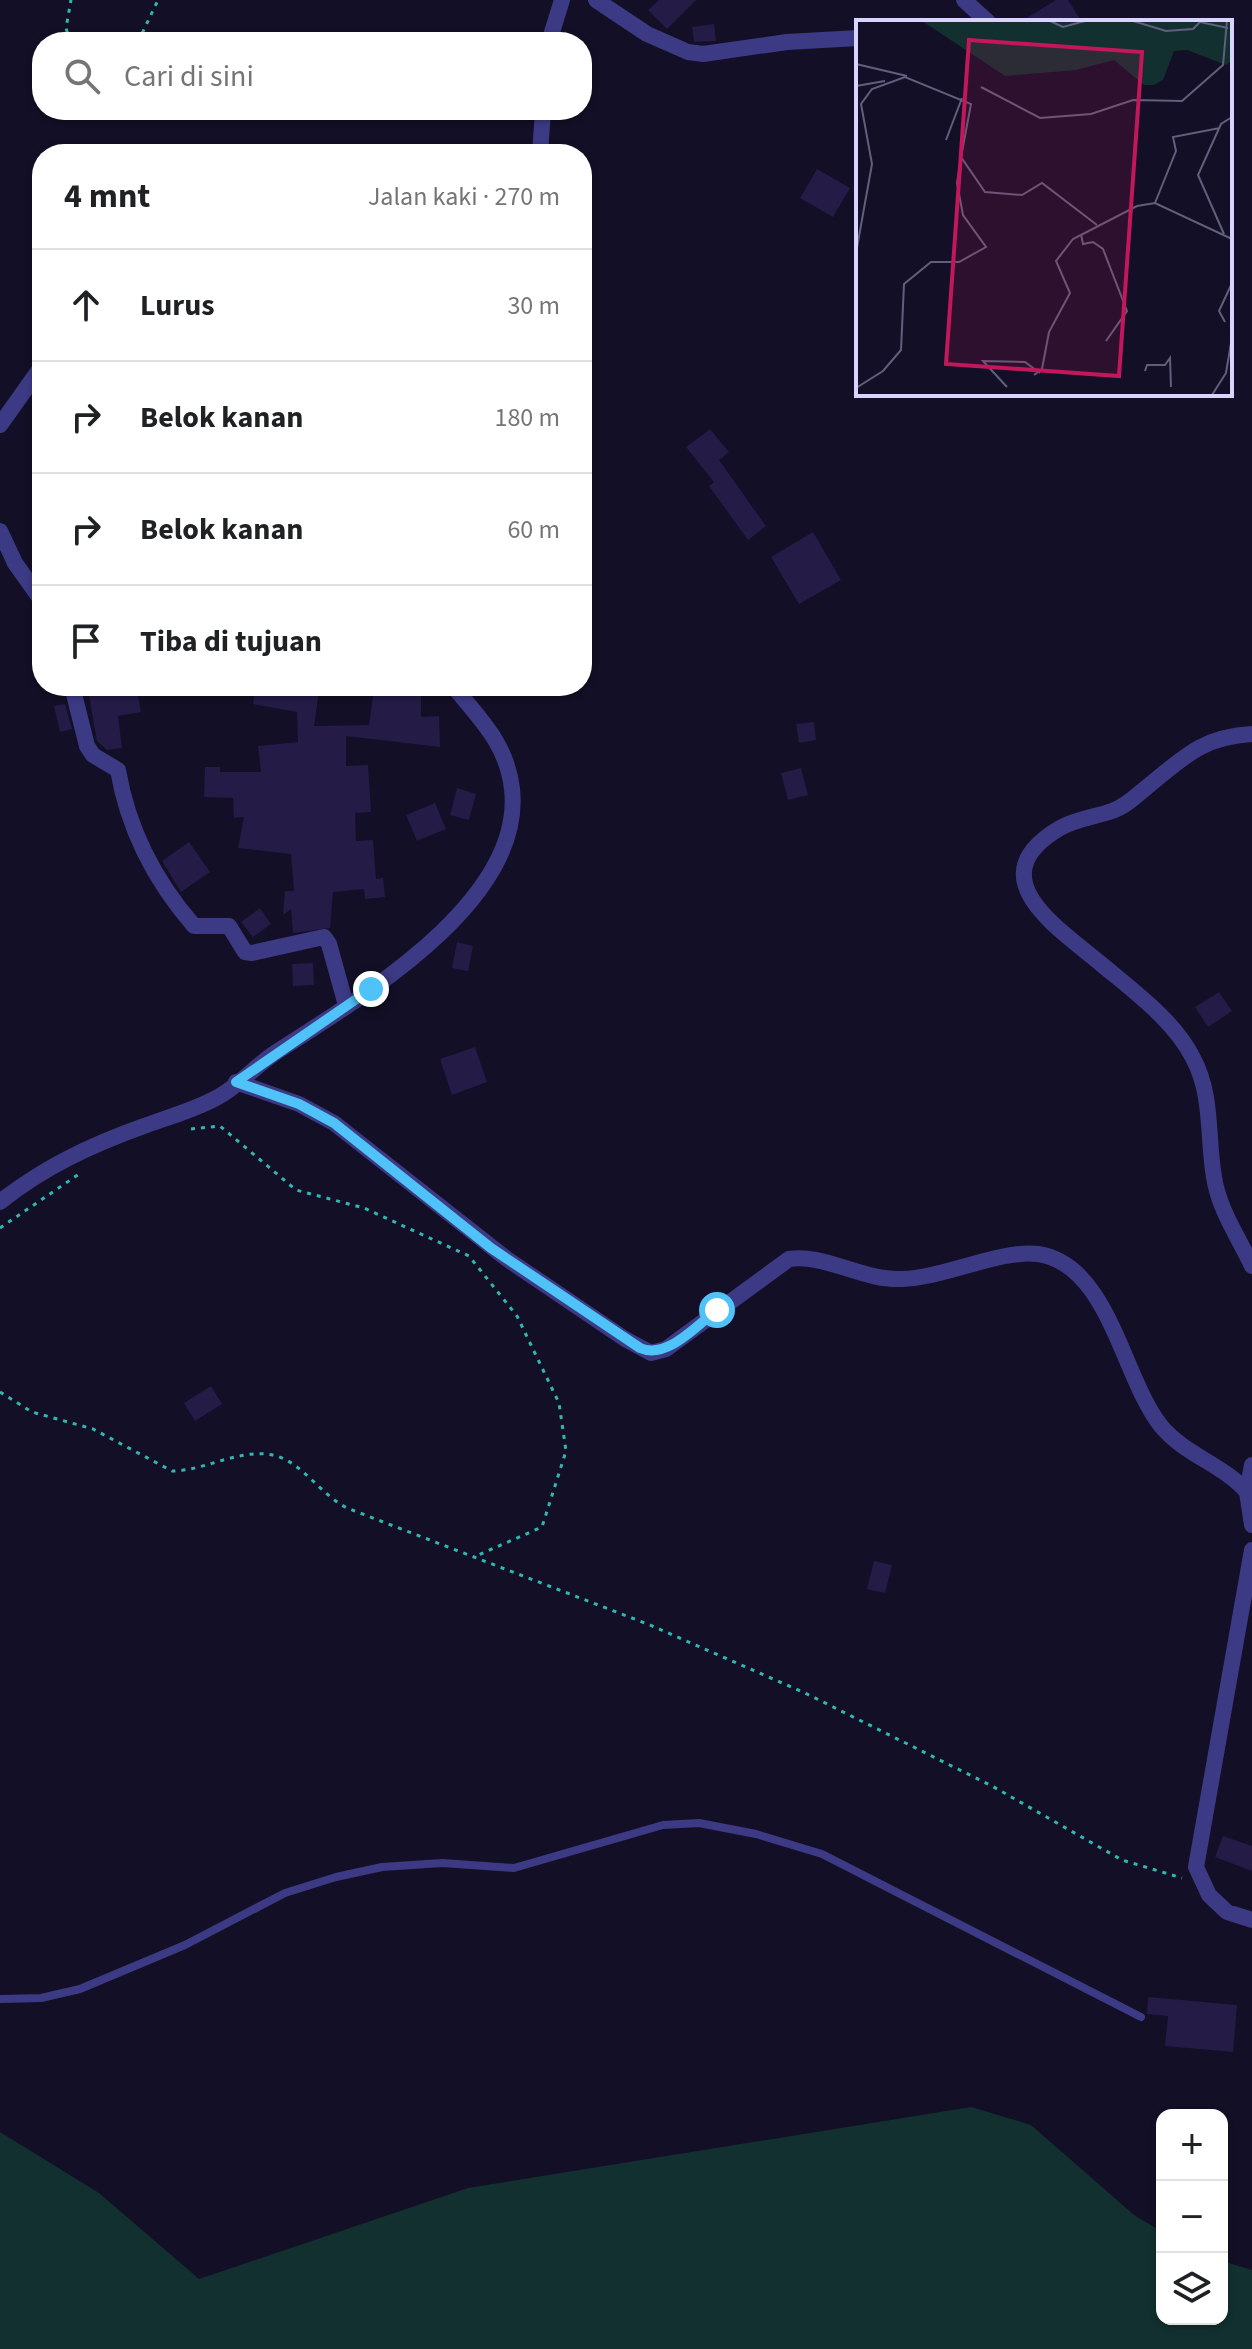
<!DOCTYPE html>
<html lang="id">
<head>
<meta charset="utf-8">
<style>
	:root { --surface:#fff; --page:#f6f6f6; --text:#202124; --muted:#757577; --line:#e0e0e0 }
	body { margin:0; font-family:"Source Sans 3",sans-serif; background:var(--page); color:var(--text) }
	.controls { position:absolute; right:24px; bottom:24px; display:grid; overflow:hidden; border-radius:16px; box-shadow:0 2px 6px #0004 }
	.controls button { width:72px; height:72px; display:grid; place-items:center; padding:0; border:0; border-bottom:2px solid var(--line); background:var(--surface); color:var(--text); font:40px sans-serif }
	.stop { position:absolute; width:24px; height:24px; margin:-18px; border:6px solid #4fc3f7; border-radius:50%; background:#fff }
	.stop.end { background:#4fc3f7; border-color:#fff; box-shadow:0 2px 8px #0008 }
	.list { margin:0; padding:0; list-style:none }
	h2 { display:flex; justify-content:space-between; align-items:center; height:104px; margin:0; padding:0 32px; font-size:34px }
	h2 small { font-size:26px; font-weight:400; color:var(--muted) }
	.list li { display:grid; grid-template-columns:52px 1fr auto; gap:24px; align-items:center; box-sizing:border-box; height:112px; padding:0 32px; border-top:2px solid var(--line) }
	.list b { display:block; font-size:30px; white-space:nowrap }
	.list em { font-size:26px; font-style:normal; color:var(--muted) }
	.icon { flex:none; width:44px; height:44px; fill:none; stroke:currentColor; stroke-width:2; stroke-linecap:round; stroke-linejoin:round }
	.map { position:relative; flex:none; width:1252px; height:2349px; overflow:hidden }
	.search { position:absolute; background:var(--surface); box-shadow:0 2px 6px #0004; left:32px; top:32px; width:560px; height:88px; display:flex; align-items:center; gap:20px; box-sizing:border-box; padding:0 28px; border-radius:32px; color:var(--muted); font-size:30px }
	.panel { position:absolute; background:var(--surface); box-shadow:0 2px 6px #0004; left:32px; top:144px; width:560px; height:552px; border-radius:32px }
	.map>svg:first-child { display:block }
	.green { fill:#12302f }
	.building { fill:#241b47 }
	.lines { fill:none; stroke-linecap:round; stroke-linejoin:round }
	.path { stroke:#2fb8b0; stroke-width:3; stroke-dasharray:4 6; stroke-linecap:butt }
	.lane { stroke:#3d3a85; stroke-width:8 }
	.street { stroke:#3d3a85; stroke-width:16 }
	.route { stroke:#4fc3f7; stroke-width:10 }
	.inset-road { fill:none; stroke:#625e7d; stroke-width:2 }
	.view { fill:#c2185b; fill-opacity:0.15; stroke:#c2185b; stroke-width:4 }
	.inset-edge { fill:none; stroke:#d9d4ff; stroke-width:4 }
</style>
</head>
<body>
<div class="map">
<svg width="1252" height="2349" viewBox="0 0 1252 2349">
	<rect width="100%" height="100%" fill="#130f26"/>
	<path class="green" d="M 971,2107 L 1031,2125 L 1134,2215 L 1162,2232 L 1162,2319 L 1222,2319 L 1222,2261 L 1252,2270 L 1252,2349 L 0,2349 L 0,2132 L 99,2193 L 199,2279 L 468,2188 Z"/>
	<path class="building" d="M 659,0 L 696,0 L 667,29 L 648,10 Z
		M 1056,0 L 1068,0 L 1082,22 L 1020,22 Z
		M 714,24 L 716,41 L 694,42 L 692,27 Z
		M 817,169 L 850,188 L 833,217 L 800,198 Z
		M 710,429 L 729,452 L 719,460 L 766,526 L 748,540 L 709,486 L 714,482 L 686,447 Z
		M 813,532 L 841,580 L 799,604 L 771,557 Z
		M 117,686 L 136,686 L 141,712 L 118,716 L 122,748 L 107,750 L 97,741 L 88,690 L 118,691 Z
		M 256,686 L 319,691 L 314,726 L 369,725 L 374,689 L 397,692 L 397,686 L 421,686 L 421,717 L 439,716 L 440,747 L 346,736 L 346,766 L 368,765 L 371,812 L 355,813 L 356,841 L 373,840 L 376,879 L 383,878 L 385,897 L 365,899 L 364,889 L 333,892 L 330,928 L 293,933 L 291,909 L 283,915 L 285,891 L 294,891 L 291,854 L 238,848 L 244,817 L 234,818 L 233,798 L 204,797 L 205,767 L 220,767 L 220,772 L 261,772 L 258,746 L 298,742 L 297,712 L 253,704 Z
		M 65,704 L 72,729 L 60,732 L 54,706 Z
		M 814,722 L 816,740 L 799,743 L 796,724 Z
		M 801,768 L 808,795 L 788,800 L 781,773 Z
		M 457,788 L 476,794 L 469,820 L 450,815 Z
		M 435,803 L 446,829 L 417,841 L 406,815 Z
		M 189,842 L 210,872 L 181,892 L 162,861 Z
		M 260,908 L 271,924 L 253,937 L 241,922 Z
		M 457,942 L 473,946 L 468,971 L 452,968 Z
		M 313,963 L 314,985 L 293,986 L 292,964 Z
		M 1219,992 L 1232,1011 L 1208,1027 L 1195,1007 Z
		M 475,1047 L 487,1082 L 452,1095 L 440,1059 Z
		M 211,1386 L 222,1404 L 195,1421 L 184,1403 Z
		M 874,1561 L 892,1565 L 885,1593 L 867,1589 Z
		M 1223,1836 L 1252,1846 L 1252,1871 L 1215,1857 Z
		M 1148,1997 L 1237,2005 L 1233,2052 L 1165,2046 L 1168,2016 L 1147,2014 Z"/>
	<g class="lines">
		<path class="path" d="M 70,42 L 66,28 L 71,0
			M 138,42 L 158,0
			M 191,1129 L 220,1126 L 296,1190 L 364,1208 L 469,1256 L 517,1316 L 559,1403 L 566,1451 L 542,1527 L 476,1556
			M 0,1228 L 82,1172
			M 0,1392 L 32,1412 L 93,1429 L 172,1471 C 209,1471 252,1440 288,1461 C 310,1474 324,1496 347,1508 L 650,1625 L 805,1693 L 992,1786 L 1122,1860 L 1182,1878"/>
		<path class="lane" d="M 0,1999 L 41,1998 L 80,1989 L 185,1945 L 285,1893 L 336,1877 L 382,1867 L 442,1863 L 514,1868 L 663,1825 L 699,1823 L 756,1834 L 822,1854 L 1141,2017"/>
		<path class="street" d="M 596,0 L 647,34 L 688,52 L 703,54 L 787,42 L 858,38
			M 964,0 L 988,22
			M 549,42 L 562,0
			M 540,154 L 543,110
			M 0,425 L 42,366
			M 0,531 L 15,563 L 42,601
			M 72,686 L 87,746 L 93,755 L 118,770 C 128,829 155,881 194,926 L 229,926 L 245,952 L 252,953 L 324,937 L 329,944 L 346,1005
			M 1252,734 C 1202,737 1184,757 1147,787 C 1136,796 1125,807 1112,811 C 1095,817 1076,819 1060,828 C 977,877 1057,927 1100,963 C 1132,990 1174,1020 1193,1058 C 1213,1095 1207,1137 1214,1177 C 1219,1210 1238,1236 1252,1266
			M 236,1082 L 299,1104 L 334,1123 L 507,1259 L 625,1339 L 651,1353 L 666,1349 L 789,1259 C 823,1253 863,1281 902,1279 C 943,1278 1002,1249 1038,1254 C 1109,1264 1123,1379 1161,1426 C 1185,1455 1224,1465 1247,1492 L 1252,1525
			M 0,1202 C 44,1167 91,1145 144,1126 C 168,1117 195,1110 218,1097 C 239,1086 255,1066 275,1053 C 356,1000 525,903 512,789 C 507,744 480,719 453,686
			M 1247,1492 L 1252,1465
			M 1252,1550 L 1196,1867 L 1209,1895 L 1227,1912 L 1252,1920"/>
	</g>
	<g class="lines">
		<path class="route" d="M 371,989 L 236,1082 L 299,1104 L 334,1123 L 491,1248 L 640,1348 C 667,1360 697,1325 717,1310"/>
	</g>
	<g transform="translate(856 20)">
		<rect width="376" height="376" fill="#130f26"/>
		<path d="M 66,1 L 376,1 L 376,41 L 370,45 L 331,30 L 318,31 L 307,60 L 298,65 L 288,65 L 258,40 L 220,50 L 149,56 Z" fill="#12302f"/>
		<path class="inset-road" d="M 194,1 L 207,7 L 229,1M 277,1 L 310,11 L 337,9 L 344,2 L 372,8M 0,44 L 51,56M 0,66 L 29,61M 125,67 L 184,98 L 235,94 L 277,80 L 326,81 L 367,45 L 371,1M 90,120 L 106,78M 299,183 L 320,131 L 317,117 L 364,108M 225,214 L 227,224 L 237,222 L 247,229 L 271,291 L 250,321M 368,214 L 342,155 L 365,104 L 376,97M 0,233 L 16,144 L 5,84 L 16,69 L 49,57 L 115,84 L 105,137 L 129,172 L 166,175 L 186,163 L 241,205M 369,302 L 363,291 L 376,263M 289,351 L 291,345 L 309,345 L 314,338 L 315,367M 178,355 L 186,349 L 193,312 L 214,273 L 200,241 L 217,219 L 281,186 L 299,183 L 376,219M 151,367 L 127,341 L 169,342 L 184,353M 0,368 L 27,351 L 45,330 L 48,264 L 75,242 L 103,242 L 130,227 L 107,195 L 101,163 L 105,138M 356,375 L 370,353 L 376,317"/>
		<path class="view" d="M 113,20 L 286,32 L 263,356 L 90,344 Z"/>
		<rect width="376" height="376" class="inset-edge"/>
	</g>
</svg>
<div class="controls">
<button>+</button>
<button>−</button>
<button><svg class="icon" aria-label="layers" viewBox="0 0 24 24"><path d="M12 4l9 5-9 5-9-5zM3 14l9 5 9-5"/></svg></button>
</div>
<div class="stop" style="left:717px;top:1310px"></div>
<div class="stop end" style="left:371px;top:989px"></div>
<div class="search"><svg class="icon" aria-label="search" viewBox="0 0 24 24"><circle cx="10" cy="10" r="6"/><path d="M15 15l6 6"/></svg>Cari di sini</div>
<section class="panel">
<h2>4 mnt<small>Jalan kaki · 270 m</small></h2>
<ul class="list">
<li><svg class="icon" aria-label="ahead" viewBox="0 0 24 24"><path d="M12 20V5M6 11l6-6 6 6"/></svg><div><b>Lurus</b></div><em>30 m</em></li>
<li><svg class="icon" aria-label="right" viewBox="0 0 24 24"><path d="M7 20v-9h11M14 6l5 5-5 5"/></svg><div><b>Belok kanan</b></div><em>180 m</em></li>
<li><svg class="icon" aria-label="right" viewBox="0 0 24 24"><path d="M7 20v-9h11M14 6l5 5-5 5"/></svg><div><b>Belok kanan</b></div><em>60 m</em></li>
<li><svg class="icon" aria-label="arrive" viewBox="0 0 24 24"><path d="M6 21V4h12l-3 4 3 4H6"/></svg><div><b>Tiba di tujuan</b></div></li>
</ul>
</section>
</div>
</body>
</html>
